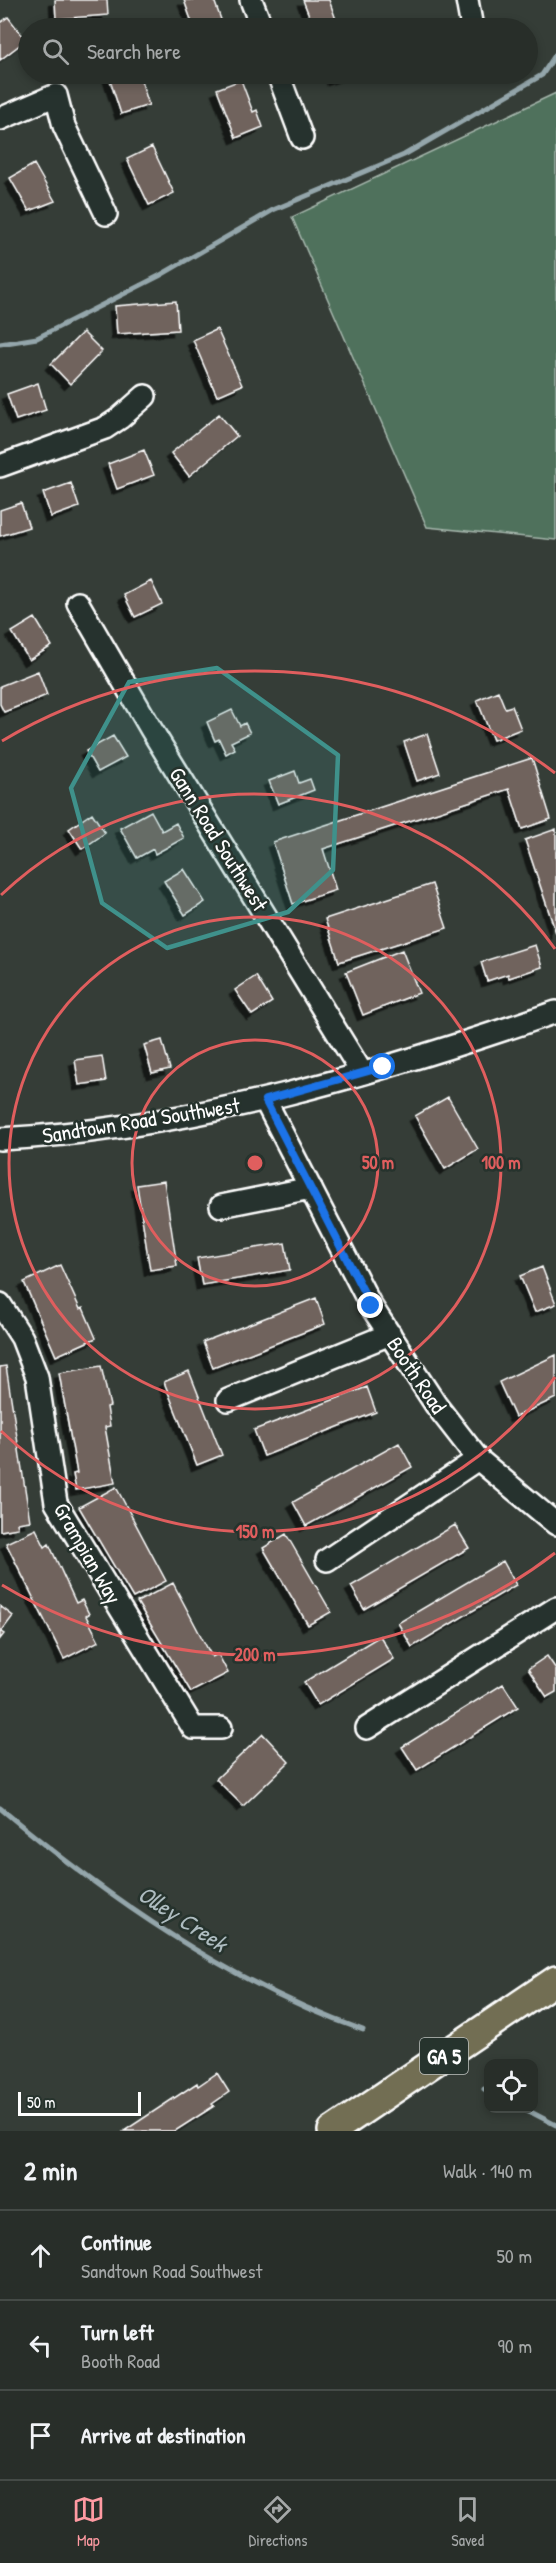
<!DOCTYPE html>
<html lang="en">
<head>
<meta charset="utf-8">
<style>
	:root { --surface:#282e29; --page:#303631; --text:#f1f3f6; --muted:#a5a8a8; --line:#444a46; --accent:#ff9aa2 }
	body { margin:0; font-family:"Patrick Hand",sans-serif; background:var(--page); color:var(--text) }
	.controls { position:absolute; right:18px; bottom:18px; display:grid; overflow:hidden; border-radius:12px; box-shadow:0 3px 9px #0003 }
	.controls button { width:54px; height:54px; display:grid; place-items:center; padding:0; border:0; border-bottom:2px solid var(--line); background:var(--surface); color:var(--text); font:30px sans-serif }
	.scale { position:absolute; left:18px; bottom:15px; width:123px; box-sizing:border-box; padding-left:6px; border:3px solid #fff; border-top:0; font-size:16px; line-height:21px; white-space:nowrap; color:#fff; -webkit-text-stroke:4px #26332d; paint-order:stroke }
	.stop { position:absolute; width:18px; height:18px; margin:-14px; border:4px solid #1a73e8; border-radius:50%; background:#fff }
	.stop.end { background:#1a73e8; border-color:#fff; box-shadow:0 2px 6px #0008 }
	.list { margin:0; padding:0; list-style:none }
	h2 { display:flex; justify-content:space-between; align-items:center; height:78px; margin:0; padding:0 24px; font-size:26px }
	h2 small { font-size:20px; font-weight:400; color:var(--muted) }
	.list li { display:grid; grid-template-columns:39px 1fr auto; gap:18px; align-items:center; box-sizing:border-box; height:90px; padding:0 24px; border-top:2px solid var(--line) }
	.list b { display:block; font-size:22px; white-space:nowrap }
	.list p { margin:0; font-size:20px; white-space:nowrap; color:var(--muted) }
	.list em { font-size:20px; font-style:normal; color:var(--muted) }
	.icon { flex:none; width:33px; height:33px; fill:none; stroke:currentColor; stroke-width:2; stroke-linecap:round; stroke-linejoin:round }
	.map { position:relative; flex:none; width:556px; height:2131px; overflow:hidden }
	.search { position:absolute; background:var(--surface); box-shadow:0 3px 9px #0003; left:18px; right:18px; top:18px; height:66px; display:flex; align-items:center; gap:15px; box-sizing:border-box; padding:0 21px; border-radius:33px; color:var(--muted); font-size:22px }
	.sheet { height:348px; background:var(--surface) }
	nav { display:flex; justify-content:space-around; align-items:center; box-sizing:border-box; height:84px; border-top:2px solid var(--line); background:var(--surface); font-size:16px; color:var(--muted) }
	nav a { display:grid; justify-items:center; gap:3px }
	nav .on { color:var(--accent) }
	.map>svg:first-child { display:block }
	.green { fill:#4f715c; stroke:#a7b8ae; stroke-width:1.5 }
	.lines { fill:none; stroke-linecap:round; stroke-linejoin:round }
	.stream { stroke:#94a6ab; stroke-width:5 }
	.building { fill:#70635d; stroke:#fff; stroke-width:1.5; filter:url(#shadow) }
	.minor-casing { stroke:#fff; stroke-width:26 }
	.major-casing { stroke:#fff; stroke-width:32 }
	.minor { stroke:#26332d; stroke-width:21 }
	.major { stroke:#726e52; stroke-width:27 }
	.route { stroke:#1a73e8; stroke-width:8 }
	.marked { fill:#3f918b; fill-opacity:0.2; stroke:#3f918b; stroke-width:4.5; stroke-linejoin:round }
	.ring { fill:none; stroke:#e05e5e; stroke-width:3 }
	.labels { text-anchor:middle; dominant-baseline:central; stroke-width:5; stroke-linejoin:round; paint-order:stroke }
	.shield { fill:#26332d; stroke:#bec2c0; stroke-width:1.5 }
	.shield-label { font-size:21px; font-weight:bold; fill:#fff }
	.street-label { font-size:22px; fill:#fff; stroke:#26332d }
	.water-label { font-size:24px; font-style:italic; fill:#aebcc0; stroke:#26332d }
	.centre { fill:#e05e5e; stroke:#26332d; stroke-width:3 }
	.ring-label { font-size:18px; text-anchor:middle; font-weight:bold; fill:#e05e5e; stroke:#26332d; stroke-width:5; stroke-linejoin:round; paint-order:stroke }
</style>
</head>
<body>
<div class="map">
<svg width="556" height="2131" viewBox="0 0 556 2131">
	<defs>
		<filter id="shadow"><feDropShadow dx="-5.5" dy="5.5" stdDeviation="0" flood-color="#0009"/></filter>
	</defs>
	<rect width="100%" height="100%" fill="#353d37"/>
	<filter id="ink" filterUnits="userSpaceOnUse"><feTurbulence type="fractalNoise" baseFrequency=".0167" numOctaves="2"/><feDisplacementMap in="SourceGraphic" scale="12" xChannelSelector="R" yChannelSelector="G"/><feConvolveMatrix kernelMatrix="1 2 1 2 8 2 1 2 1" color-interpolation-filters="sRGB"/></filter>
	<g filter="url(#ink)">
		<path class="green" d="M 556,93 L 556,540 L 427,527 L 292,217 Z"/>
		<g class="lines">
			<path class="stream" d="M 0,344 L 37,338 L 159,276 L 273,210 L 404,155 L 542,75 L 556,54
				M 0,1808 C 108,1898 229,1983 363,2030
				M 484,2089 L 488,2091
				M 523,2108 L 556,2125"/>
		</g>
		<path class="building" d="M 55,0 L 107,0 L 108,15 L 56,19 Z
			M 184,0 L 214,0 L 224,28 L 194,28 Z
			M 303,0 L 329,0 L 339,28 L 314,28 Z
			M 8,17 L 26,40 L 0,60 L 0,23 Z
			M 108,74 L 139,74 L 149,105 L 121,114 Z
			M 331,74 L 350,74 L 333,80 Z
			M 241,80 L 253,112 L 257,110 L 263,127 L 236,138 L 217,89 Z
			M 152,147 L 174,193 L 149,205 L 127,159 Z
			M 34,164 L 55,201 L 29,211 L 10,178 Z
			M 176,301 L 178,330 L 117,334 L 115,306 Z
			M 217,329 L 242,385 L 217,396 L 193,340 Z
			M 83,332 L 102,351 L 70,384 L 51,364 Z
			M 38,383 L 46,410 L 16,420 L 7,394 Z
			M 219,414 L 237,436 L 189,476 L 171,453 Z
			M 144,450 L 154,475 L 117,489 L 108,464 Z
			M 71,483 L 79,507 L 51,517 L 43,493 Z
			M 21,503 L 29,527 L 0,536 L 0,510 Z
			M 151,581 L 162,604 L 135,617 L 124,595 Z
			M 35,618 L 52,646 L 29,660 L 12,632 Z
			M 38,671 L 47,695 L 4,712 L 0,704 L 0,686 Z
			M 498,691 L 505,708 L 512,706 L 521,729 L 493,740 L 477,700 Z
			M 232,710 L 240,726 L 245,723 L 250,733 L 231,742 L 235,749 L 226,754 L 219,739 L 215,741 L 207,722 Z
			M 427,734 L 440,773 L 417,781 L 404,742 Z
			M 113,736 L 126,757 L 98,772 L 86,751 Z
			M 532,758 L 551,819 L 522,829 L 509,789 L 323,849 L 336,890 L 293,904 L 273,842 Z
			M 295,771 L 299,783 L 310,779 L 314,790 L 278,804 L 269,781 Z
			M 151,811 L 162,831 L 176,823 L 184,838 L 155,854 L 153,849 L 137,858 L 120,828 Z
			M 92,813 L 105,833 L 82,849 L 69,829 Z
			M 556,829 L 556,933 L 525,840 Z
			M 184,869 L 205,902 L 185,915 L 164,881 Z
			M 432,884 L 447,928 L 339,962 L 325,919 Z
			M 535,945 L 542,967 L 509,978 L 508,974 L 487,981 L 481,962 Z
			M 402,950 L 419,993 L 363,1015 L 346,972 Z
			M 256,976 L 272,1002 L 252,1015 L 235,990 Z
			M 162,1040 L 170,1069 L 152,1073 L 144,1045 Z
			M 102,1056 L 106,1081 L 79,1085 L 75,1060 Z
			M 448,1097 L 478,1149 L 445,1169 L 415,1116 Z
			M 164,1181 L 177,1266 L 150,1270 L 137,1185 Z
			M 285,1243 L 290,1270 L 202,1285 L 197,1258 Z
			M 60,1265 L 80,1309 L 83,1308 L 96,1338 L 56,1356 L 24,1282 Z
			M 542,1267 L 556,1304 L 535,1312 L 520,1276 Z
			M 316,1298 L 325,1324 L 213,1368 L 203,1342 Z
			M 556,1355 L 556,1398 L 515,1417 L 499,1382 Z
			M 6,1366 L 30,1521 L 17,1523 L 18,1528 L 0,1531 L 0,1367 Z
			M 101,1366 L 110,1406 L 107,1407 L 110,1426 L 105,1427 L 115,1483 L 76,1490 L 73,1474 L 77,1473 L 59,1373 Z
			M 189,1371 L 222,1455 L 197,1465 L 164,1382 Z
			M 367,1387 L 376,1412 L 264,1456 L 254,1430 Z
			M 399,1443 L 412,1467 L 306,1526 L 293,1502 Z
			M 116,1487 L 166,1581 L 133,1598 L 79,1507 Z
			M 455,1525 L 469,1548 L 364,1609 L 351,1586 Z
			M 36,1529 L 45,1547 L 49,1544 L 76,1603 L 82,1600 L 89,1614 L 86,1616 L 99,1641 L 64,1659 L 6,1543 Z
			M 286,1534 L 331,1612 L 308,1625 L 263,1548 Z
			M 503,1561 L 516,1585 L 412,1647 L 398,1623 Z
			M 173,1583 L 212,1657 L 218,1654 L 228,1673 L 191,1692 L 137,1602 Z
			M 0,1606 L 13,1616 L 1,1632 L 4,1634 L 0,1639 Z
			M 380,1636 L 394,1659 L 318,1705 L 304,1682 Z
			M 547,1656 L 556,1669 L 556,1692 L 547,1697 L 528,1669 Z
			M 503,1684 L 518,1707 L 417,1770 L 402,1747 Z
			M 263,1734 L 289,1762 L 243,1806 L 216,1779 Z
			M 217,2073 L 229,2092 L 212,2104 L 214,2106 L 175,2131 L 124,2131 L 197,2083 L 198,2086 Z"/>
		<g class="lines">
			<g class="minor-casing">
				<path id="minor" d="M 251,0 L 262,28
					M 467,0 L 472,28
					M 278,74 L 302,138
					M 0,119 L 56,95 L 64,126 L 106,214
					M 0,466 L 105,428 L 120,418 L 145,396
					M 78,603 L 151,729 L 362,1073
					M 265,1100 L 371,1306 L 436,1405 L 478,1459 L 556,1524
					M 0,1139 C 191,1129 376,1074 556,1012
					M 221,1206 L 311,1188
					M 0,1304 L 22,1338 L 37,1377 L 56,1503 L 193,1728 L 221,1728
					M 228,1400 L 390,1334
					M 327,1560 L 478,1459
					M 367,1728 L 556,1608"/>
			</g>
			<g class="major-casing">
				<path id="major" d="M 332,2131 L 556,1980"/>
			</g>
			<use href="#minor" class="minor"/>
			<use href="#major" class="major"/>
		</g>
	</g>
	<g class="lines" filter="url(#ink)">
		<path class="route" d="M 371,1306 L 265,1100 L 383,1067"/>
	</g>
	<path class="marked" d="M 217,668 L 338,755 L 333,870 L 288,912 L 167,948 L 102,903 L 71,788 L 129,682 Z"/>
	<g class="ring">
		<circle cx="255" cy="1163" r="123"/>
		<circle cx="255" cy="1163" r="246"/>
		<path d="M555 1377A369 369 0 0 1 1 1431M1 895A369 369 0 0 1 555 949"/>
		<path d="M555 1553A492 492 0 0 1 2 1585M2 741A492 492 0 0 1 555 773"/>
	</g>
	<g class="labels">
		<rect class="shield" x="420" y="2038" width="48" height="36" rx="4.5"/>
		<g class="shield-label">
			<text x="444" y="2056">GA 5</text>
		</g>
		<g class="street-label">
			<text transform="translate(219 839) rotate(58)">Gann Road Southwest</text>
			<text transform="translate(141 1120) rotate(-9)">Sandtown Road Southwest</text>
			<text transform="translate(417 1375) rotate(56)">Booth Road</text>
			<text transform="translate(88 1553) rotate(60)">Grampian Way</text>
		</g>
		<g class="water-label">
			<text transform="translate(183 1918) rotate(33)">Olley Creek</text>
		</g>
	</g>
	<circle cx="255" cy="1163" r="9" class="centre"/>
	<g class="ring-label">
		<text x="378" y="1169">50 m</text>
		<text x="501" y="1169">100 m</text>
		<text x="255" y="1538">150 m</text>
		<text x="255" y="1661">200 m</text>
	</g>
</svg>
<div class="controls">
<button><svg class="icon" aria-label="locate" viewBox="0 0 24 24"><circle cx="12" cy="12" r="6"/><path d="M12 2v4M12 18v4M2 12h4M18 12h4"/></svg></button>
</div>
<div class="scale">50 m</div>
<div class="stop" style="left:383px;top:1067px"></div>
<div class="stop end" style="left:371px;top:1306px"></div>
<div class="search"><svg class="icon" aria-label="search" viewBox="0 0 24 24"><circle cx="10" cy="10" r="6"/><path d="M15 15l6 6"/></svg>Search here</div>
</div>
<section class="sheet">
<h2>2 min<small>Walk · 140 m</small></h2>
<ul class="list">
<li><svg class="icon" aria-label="ahead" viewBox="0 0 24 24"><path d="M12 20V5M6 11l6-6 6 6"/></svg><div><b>Continue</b><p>Sandtown Road Southwest</p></div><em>50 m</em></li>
<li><svg class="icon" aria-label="left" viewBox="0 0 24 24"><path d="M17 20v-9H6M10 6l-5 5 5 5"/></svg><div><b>Turn left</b><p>Booth Road</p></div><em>90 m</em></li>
<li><svg class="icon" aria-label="arrive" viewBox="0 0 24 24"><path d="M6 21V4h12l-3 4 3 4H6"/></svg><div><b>Arrive at destination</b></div></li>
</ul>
</section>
<nav>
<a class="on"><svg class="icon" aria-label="map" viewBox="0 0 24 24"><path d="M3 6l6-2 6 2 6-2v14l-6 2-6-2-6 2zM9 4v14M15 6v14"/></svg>Map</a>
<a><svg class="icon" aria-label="directions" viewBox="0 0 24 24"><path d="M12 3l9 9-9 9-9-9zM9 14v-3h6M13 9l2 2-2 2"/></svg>Directions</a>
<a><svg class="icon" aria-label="saved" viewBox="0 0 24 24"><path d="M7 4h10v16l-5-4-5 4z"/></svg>Saved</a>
</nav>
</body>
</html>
